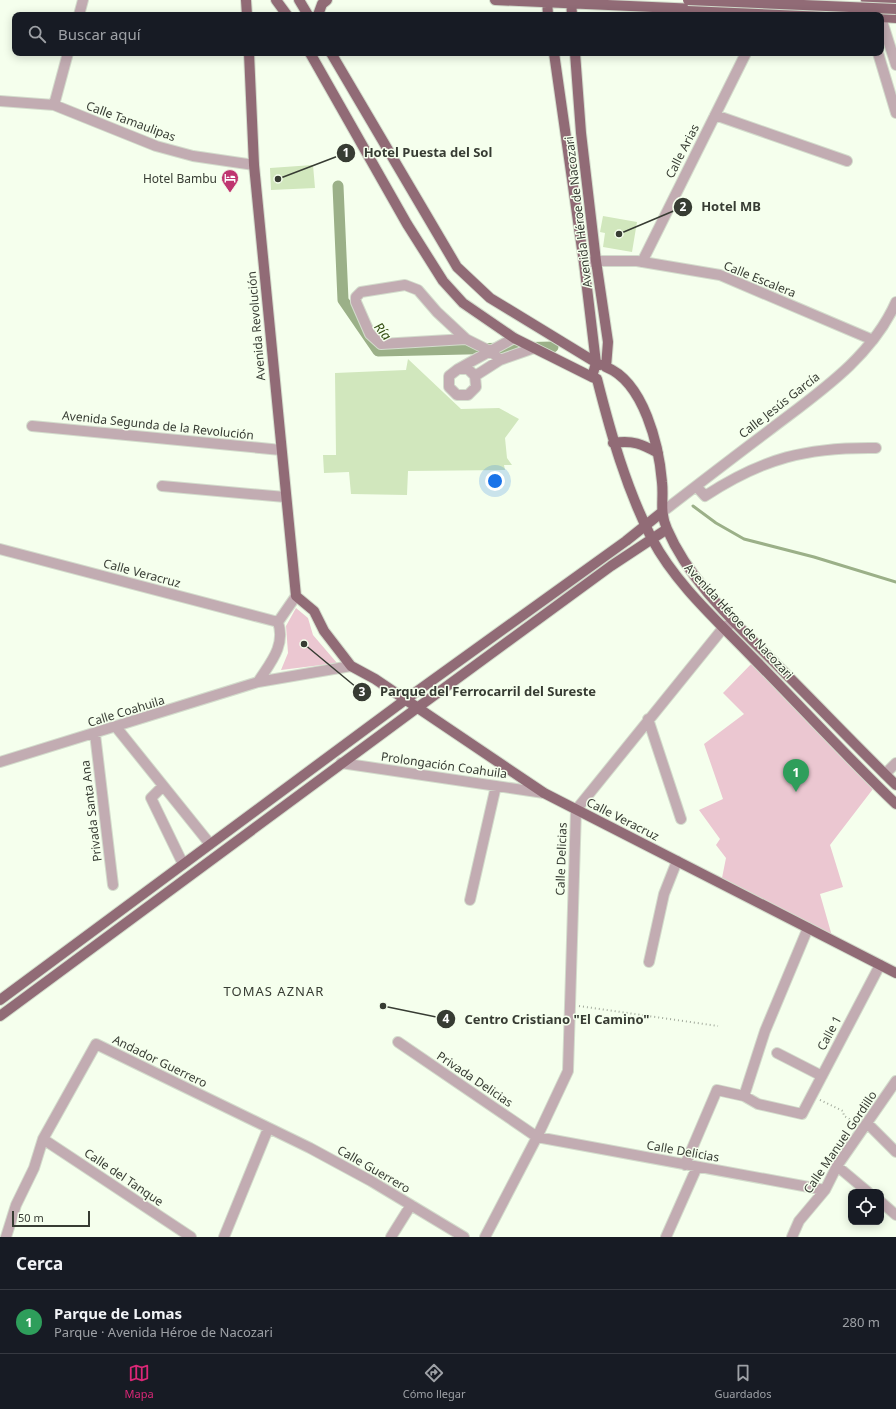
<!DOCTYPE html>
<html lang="es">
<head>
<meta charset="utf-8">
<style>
	:root { --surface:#171b24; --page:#20242c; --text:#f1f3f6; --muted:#9ea1a6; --line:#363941; --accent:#db2777 }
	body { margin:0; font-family:"Noto Sans",sans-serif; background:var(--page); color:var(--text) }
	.controls { position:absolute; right:12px; bottom:12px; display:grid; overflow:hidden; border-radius:8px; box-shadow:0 2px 10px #0003 }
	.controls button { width:36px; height:36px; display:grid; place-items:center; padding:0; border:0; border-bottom:1px solid var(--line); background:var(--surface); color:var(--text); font:20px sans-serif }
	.scale { position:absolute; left:12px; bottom:10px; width:78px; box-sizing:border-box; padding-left:4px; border:2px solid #373c33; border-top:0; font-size:11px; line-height:14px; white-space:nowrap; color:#373c33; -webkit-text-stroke:3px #f5ffed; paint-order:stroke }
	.you { position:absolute; left:495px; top:481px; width:14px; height:14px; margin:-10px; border:3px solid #fff; border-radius:50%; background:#1a73e8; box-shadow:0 0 0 6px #1a73e833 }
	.badge { display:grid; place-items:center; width:26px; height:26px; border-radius:50%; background:var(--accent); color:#fff; font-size:13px; font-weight:700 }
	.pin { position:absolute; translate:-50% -33px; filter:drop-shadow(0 1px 2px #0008) }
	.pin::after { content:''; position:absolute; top:21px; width:14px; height:12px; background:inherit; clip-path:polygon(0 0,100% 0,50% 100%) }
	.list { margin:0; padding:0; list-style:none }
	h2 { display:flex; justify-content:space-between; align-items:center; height:52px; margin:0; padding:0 16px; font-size:17px }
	h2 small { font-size:13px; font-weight:400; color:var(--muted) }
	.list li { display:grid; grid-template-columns:26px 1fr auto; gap:12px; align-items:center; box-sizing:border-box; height:64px; padding:0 16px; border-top:1px solid var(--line) }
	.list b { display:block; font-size:15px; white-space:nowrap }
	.list p { margin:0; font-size:13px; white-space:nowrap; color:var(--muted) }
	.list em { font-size:13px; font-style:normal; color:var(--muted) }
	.icon { flex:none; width:22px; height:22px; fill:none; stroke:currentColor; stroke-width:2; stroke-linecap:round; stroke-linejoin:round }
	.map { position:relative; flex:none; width:896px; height:1237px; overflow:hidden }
	.search { position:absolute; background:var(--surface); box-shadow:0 2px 10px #0003; left:12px; right:12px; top:12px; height:44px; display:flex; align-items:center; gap:10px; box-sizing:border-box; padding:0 14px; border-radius:8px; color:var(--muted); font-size:15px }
	.sheet { height:116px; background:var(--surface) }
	nav { display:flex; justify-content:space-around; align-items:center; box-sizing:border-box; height:56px; border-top:1px solid var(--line); background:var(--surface); font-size:11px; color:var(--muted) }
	nav a { display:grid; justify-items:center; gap:2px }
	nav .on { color:var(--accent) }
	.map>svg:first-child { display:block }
	.green { fill:#ebc7d1 }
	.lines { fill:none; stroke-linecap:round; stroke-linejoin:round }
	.stream { stroke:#9bb088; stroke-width:3 }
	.canal { stroke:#9bb088; stroke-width:11 }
	.building { fill:#d1e7bd }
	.minor-casing { stroke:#d3dccc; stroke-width:12 }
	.major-casing { stroke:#d3dccc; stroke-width:12 }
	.path { stroke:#a3ab9d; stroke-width:2; stroke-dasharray:1 3; stroke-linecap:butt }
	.minor { stroke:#c2acb2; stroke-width:10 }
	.major { stroke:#916b76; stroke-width:10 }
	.major-bridge-casing { stroke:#d3dccc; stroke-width:12; stroke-linecap:butt }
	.major-bridge { stroke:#916b76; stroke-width:10 }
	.labels { text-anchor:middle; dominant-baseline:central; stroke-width:3; stroke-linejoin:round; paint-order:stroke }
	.street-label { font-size:12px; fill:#373c33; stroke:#f5ffed }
	.poi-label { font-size:12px; fill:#373c33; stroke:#f5ffed; text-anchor:end }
	.water-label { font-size:13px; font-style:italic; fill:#324c10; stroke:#f5ffed }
	.neighbourhood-label { font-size:13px; letter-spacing:1px; fill:#373c33; stroke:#f5ffed }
	.leader { fill:none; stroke:#373c33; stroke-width:1.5 }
	.callout-dot { fill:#373c33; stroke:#f5ffed; stroke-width:1.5 }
	.mark-label { font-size:12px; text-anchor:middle; font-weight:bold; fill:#fff }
	.callout-label { font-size:13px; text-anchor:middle; font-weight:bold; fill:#373c33; stroke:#f5ffed; stroke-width:3; stroke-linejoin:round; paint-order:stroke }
</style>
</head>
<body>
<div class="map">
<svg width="896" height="1237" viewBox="0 0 896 1237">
	<rect width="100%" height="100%" fill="#f5ffed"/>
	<path class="green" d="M 296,608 L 308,618 L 313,635 L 337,663 L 281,670 L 288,653 L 286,626 Z
		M 755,660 L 876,785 L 830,845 L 843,887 L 820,894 L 832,936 L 722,878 L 726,858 L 716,845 L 720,839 L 699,810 L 723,799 L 704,744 L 744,714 L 723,693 Z"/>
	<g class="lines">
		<path class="stream" d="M 693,506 L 716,523 L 744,539 L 814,557 L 896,582"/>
		<path class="canal" d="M 338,186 L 343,300 L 378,351 L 553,347"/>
	</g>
	<path class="building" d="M 313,165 L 315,188 L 271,190 L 270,168 Z
		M 603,216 L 637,222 L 632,252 L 603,247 L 605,233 L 600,232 Z
		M 408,359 L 461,409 L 499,408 L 519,419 L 505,438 L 507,458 L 512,465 L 504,465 L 505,470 L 408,471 L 407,495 L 351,494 L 349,472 L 324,473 L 323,455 L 336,455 L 335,373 L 406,370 Z"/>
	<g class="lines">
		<g class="minor-casing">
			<path id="minor" d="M 79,15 L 83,0
				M 881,18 L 896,65
				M 878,53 L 896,113
				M 0,101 L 54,105 L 156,146 L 193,156 L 254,165
				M 54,105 L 68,53
				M 715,115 L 847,161
				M 642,262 L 746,53
				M 584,263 L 596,261 L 637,261 L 720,275 L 873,340
				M 466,339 L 381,344 L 370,334 L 356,302 L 356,297 L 361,292 L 405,285 L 418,290 L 437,312 L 466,339 L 492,352 L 500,360
				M 458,369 L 468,369 L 475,376 L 476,387 L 468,395 L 457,395 L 449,387 L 449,376 L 458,369 L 514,338
				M 475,376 L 500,360 L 534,348
				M 32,426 L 281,450
				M 162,486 L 285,497
				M 696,486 L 705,496 C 763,458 807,447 876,448
				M 661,513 C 696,486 731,459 767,432 C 815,395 871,359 896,302
				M 0,549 L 278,622
				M 278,622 L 296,596
				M 258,682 C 270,663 286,646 278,622
				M 648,719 L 681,819
				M 116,727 L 210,844
				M 95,734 L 113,885
				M 0,762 L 258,682 L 351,666
				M 341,763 L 544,793
				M 885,774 L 896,763
				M 163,786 L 151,798 L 183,864
				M 470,900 L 496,786
				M 649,962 L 664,894 L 677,861
				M 398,1042 L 537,1137 L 825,1190
				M 777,1053 L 822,1076
				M 744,1096 L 758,1104 L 802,1114 L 880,965
				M 868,1124 L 896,1152
				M 43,1139 L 191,1237
				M 685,1165 L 717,1090 L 744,1096 L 765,1031 L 808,928
				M 837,1166 L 868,1192
				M 881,1202 L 896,1215
				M 6,1237 L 16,1205 L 34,1168 L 43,1139 L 96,1044 L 310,1148 L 371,1181 L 464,1237
				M 224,1237 L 268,1129
				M 391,1237 L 411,1205
				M 485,1237 L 537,1137 L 568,1071 L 576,810 L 724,627 L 735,622
				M 666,1237 L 697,1167
				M 792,1237 L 799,1221 L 825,1190 L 837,1166 L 896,1081"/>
		</g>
		<g class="major-casing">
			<path id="major" d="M 246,0 L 247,15
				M 276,0 L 287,15
				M 299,0 L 308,15
				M 495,0 L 831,15
				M 547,0 L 548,15
				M 571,0 L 572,15
				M 866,0 L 896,1
				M 318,15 L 322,4 L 327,0
				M 881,17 L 896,18
				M 249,53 L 254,165 L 296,596 L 314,611 L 324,631 L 351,666 L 375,679 L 544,793 L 896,973
				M 310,53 L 407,224 L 443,281 L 463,303 L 514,338 L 592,377
				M 331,53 L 457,267 L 490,298 L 600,365
				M 554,53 L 584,263 L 596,363 L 592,377 L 597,379 C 611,434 626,488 652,539 C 677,586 720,623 756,661 C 803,709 848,758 896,804
				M 575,53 L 581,133 L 596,261 L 608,342 L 606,367 C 644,382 659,446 662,482 C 664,500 659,511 667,529 C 691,585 741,628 783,671 C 821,709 858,748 896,785
				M 613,443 C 633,440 642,444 658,453
				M 0,1000 L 405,700 L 626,541 L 661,513
				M 0,1016 L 417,708 L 611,566 L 667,529"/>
		</g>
		<path class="path" d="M 579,1006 L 718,1026
			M 820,1100 L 843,1111 L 844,1116 L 855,1122"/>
		<use href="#minor" class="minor"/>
		<use href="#major" class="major"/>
		<g class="major-bridge-casing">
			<path id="major-bridge" d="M 688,0 L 896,9"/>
		</g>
		<use href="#major-bridge" class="major-bridge"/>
	</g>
	<defs>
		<g id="hotel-pin" transform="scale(0.9)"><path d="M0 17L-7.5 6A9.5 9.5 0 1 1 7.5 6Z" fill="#bf356f" stroke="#f5ffed"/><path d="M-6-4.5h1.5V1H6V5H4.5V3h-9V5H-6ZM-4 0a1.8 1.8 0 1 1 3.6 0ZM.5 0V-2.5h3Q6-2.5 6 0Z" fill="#fff"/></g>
	</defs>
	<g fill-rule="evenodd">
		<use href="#hotel-pin" x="230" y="178"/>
	</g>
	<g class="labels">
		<g class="street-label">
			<text transform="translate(131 121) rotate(20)">Calle Tamaulipas</text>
			<text transform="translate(682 151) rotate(-63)">Calle Arias</text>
			<text transform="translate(578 212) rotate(-97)">Avenida Héroe de Nacozari</text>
			<text transform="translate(760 279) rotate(22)">Calle Escalera</text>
			<text transform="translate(256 326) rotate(-95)">Avenida Revolución</text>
			<text transform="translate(779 405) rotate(-38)">Calle Jesús García</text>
			<text transform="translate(158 425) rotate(6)">Avenida Segunda de la Revolución</text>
			<text transform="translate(142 573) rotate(15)">Calle Veracruz</text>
			<text transform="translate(739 621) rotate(47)">Avenida Héroe de Nacozari</text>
			<text transform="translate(126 711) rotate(-17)">Calle Coahuila</text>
			<text transform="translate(444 765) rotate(8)">Prolongación Coahuila</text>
			<text transform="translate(91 811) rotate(-97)">Privada Santa Ana</text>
			<text transform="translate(623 819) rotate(27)">Calle Veracruz</text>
			<text transform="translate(561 859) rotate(-88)">Calle Delicias</text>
			<text transform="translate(829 1033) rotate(-62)">Calle 1</text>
			<text transform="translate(160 1061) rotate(26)">Andador Guerrero</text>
			<text transform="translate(475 1079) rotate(34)">Privada Delicias</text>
			<text transform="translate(840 1142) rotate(-56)">Calle Manuel Gordillo</text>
			<text transform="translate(683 1151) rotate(10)">Calle Delicias</text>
			<text transform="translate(374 1169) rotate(30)">Calle Guerrero</text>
			<text transform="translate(124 1177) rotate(34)">Calle del Tanque</text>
		</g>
		<g class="poi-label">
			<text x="217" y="178">Hotel Bambu</text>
		</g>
		<g class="water-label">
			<text transform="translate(383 331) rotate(51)">Ría</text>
		</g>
		<g class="neighbourhood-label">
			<text x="274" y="991">TOMAS AZNAR</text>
		</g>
	</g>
	<path class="leader" d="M278 179L346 153M619 234L683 207M304 644L362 692M383 1006L446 1019"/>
	<g class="callout-dot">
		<circle cx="278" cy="179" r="4"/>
		<circle cx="619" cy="234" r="4"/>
		<circle cx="304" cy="644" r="4"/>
		<circle cx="383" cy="1006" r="4"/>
		<circle cx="346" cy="153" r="10"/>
		<circle cx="683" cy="207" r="10"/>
		<circle cx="362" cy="692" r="10"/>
		<circle cx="446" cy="1019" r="10"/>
	</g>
	<g class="mark-label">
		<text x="346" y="157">1</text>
		<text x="683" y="211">2</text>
		<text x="362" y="696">3</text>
		<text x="446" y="1023">4</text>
	</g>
	<g class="callout-label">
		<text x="428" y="157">Hotel Puesta del Sol</text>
		<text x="731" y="211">Hotel MB</text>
		<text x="488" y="696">Parque del Ferrocarril del Sureste</text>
		<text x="557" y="1024">Centro Cristiano "El Camino"</text>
	</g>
</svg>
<div class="controls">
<button><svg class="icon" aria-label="locate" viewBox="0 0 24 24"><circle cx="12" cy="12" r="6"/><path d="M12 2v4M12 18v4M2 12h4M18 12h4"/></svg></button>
</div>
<div class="scale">50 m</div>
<div class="you"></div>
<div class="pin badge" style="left:796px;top:792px;background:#2e9e5b">1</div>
<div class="search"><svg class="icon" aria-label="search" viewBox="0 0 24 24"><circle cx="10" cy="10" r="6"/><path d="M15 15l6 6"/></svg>Buscar aquí</div>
</div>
<section class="sheet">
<h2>Cerca<small></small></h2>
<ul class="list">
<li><span class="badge" style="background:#2e9e5b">1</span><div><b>Parque de Lomas</b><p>Parque · Avenida Héroe de Nacozari</p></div><em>280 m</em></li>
</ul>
</section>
<nav>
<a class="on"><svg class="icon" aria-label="map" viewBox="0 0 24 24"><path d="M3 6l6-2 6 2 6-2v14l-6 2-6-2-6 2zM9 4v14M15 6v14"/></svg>Mapa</a>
<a><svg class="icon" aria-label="directions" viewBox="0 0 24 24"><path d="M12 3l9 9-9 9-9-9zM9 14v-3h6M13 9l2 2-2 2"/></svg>Cómo llegar</a>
<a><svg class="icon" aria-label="saved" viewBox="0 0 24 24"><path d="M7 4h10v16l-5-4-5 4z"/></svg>Guardados</a>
</nav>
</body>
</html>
